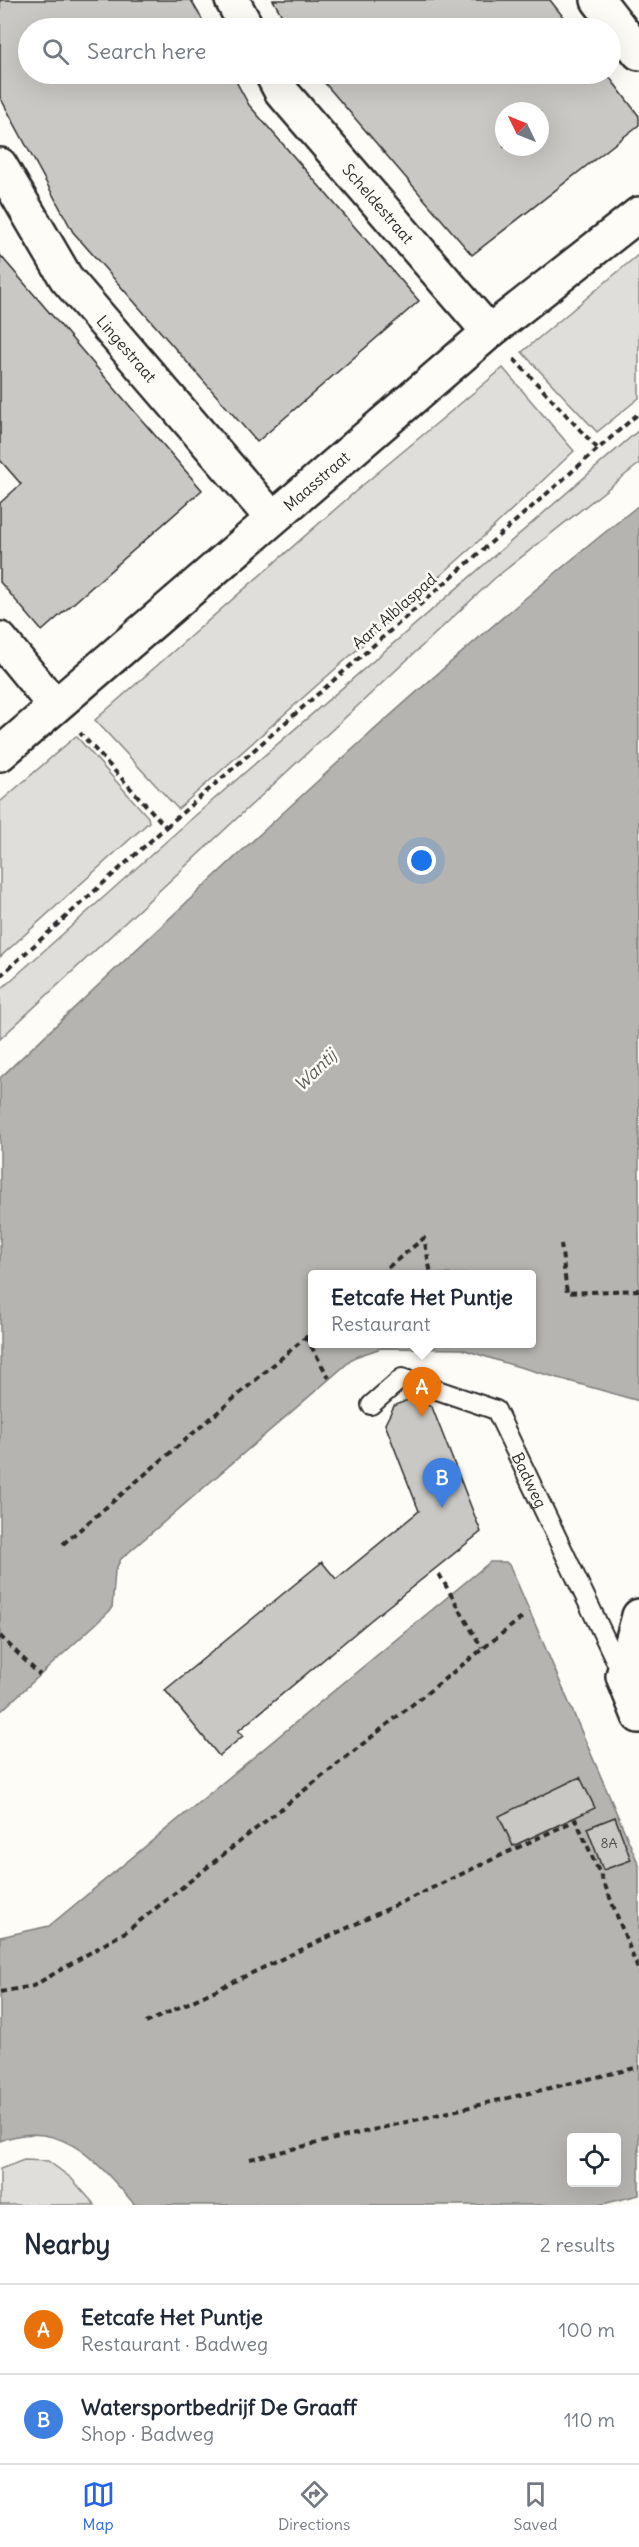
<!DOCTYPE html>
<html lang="en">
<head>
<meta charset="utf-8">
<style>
	:root { --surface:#fff; --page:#f2f2f3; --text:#1f2937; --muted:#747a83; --line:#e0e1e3; --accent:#2563eb }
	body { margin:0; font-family:Delius,sans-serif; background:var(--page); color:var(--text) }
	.controls { position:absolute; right:18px; bottom:18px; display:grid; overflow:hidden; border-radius:6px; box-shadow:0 6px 24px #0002 }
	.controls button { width:54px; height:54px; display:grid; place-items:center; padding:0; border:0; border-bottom:2px solid var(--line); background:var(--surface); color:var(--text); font:30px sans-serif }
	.compass { position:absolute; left:495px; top:102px; width:54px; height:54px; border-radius:50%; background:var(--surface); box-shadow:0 6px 24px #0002; rotate:313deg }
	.you { position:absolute; left:422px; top:861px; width:21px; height:21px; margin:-15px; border:4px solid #fff; border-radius:50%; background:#1a73e8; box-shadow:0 0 0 9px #1a73e833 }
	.badge { display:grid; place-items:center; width:39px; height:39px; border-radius:50%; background:var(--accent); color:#fff; font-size:20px; font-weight:700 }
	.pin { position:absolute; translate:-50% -50px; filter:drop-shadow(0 2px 3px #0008) }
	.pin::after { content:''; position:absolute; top:32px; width:21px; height:18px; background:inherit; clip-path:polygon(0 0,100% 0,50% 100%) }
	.popup { position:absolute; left:308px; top:1270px; width:228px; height:78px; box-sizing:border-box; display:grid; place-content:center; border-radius:6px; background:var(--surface); filter:drop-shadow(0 2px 4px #0005); font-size:20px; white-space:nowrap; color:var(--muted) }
	.popup b { font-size:22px; color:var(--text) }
	.popup::after { content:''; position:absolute; left:50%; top:100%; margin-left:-12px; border:12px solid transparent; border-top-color:var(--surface) }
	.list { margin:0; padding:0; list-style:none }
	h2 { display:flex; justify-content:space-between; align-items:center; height:78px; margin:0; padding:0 24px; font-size:26px }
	h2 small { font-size:20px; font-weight:400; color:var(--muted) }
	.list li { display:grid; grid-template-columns:39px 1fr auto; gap:18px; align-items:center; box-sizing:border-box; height:90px; padding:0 24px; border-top:2px solid var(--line) }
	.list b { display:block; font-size:22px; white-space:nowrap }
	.list p { margin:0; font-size:20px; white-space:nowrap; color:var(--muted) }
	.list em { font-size:20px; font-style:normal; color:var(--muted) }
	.icon { flex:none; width:33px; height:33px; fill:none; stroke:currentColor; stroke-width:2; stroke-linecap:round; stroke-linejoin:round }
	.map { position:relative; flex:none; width:639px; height:2205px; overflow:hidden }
	.search { position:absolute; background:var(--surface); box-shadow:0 6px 24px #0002; left:18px; right:18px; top:18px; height:66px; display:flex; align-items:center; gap:15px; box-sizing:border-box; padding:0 21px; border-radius:33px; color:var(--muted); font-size:22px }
	.sheet { height:258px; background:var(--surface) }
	nav { display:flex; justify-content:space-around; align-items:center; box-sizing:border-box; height:84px; border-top:2px solid var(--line); background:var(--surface); font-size:16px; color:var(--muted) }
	nav a { display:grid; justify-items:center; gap:3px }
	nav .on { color:var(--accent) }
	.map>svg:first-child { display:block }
	.green { fill:#dfdeda; stroke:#858482; stroke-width:1.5 }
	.water { fill:#b5b4b1; stroke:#7e7d7b; stroke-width:1.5; fill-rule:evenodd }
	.building { fill:#c9c8c4; stroke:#2b2b2b; stroke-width:1.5; fill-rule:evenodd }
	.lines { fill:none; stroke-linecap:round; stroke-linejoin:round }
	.lane-casing { stroke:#2b2b2b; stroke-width:22 }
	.street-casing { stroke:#2b2b2b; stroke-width:38 }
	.path { stroke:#2b2b2b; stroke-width:4; stroke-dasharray:6 4.5; stroke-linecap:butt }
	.lane { stroke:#fdfcf7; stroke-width:18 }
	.street { stroke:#fdfcf7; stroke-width:33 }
	.labels { text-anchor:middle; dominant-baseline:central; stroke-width:5; stroke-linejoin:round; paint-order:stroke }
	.number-label { font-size:14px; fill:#525251 }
	.street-label { font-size:16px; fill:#2b2b2b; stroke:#fdfcf7 }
	.water-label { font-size:18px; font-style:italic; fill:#5b5b5a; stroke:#fdfcf7 }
</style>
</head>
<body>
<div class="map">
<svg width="639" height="2205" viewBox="0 0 639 2205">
	<rect width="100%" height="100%" fill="#fdfcf7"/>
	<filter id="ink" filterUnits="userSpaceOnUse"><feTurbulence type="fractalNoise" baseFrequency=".0167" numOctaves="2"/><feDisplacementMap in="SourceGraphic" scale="12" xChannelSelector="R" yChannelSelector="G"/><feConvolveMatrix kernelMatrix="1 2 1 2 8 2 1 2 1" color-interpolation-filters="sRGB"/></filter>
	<g filter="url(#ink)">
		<path class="green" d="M 639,254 L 639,398 L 597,432 L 522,352 Z
			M 503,368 L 574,451 L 468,551 L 178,809 L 95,720 L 364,484 Z
			M 639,430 L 639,464 L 495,578 L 0,1039 L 0,990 L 189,821 Z
			M 76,736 L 148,817 L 149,822 L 0,957 L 0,802 Z
			M 24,2160 L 48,2161 L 71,2178 L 95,2205 L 0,2205 L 0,2169 Z"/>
		<path class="water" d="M 639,505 L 639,1401 L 502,1362 L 462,1349 L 381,1348 L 355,1357 L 121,1559 L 115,1571 L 112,1609 L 0,1712 L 0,1078 C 208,882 415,683 639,505 ZM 312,1274 L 532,1274 L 532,1344 L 312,1344 Z
			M 490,1562 L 506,1562 L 510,1566 L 639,1865 L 639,2195 L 599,2205 L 135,2205 C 98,2163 62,2116 0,2141 L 0,1937 L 49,1926 ZM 572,2138 L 616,2138 L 616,2182 L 572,2182 Z"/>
		<path class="building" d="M 0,0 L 191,0 L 207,28 L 28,28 L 28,74 L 232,74 L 249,105 L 419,301 L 257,442 L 73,232 L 0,97 Z
			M 273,0 L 550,0 L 572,28 L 289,28 Z
			M 317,74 L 607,74 L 639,116 L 639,125 L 472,255 ZM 504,111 L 540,111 L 540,147 L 504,147 Z
			M 0,255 L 202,490 L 42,631 L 0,582 L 0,503 L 21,484 L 0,460 Z
			M 412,1398 L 432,1407 L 481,1532 L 371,1620 L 238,1731 L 243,1736 L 219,1756 L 165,1690 L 322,1562 L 336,1579 L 419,1511 L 385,1424 L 394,1406 Z
			M 580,1777 L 595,1808 L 513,1846 L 499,1816 Z
			M 615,1817 L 631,1860 L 603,1870 L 587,1828 Z"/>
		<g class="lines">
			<g class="lane-casing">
				<g id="lane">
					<path id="s1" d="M 371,1405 L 402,1378 L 496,1410 L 622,1674"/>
				</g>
			</g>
			<g class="street-casing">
				<g id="street">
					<path d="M 232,0 L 247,28"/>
					<path d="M 598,0 L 639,53"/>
					<path id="s2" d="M 272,74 L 281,91 L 489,332"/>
					<path id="s3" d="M 0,165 L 66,278 L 272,518"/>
					<path d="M 0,639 L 55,706"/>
					<path id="s4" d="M 0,754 L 489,332 L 639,214"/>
					<path d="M 639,1616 L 623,1676 L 639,1716"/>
				</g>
			</g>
			<path class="path" d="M 514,359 L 597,448
				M 166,827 L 639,413
				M 0,976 L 166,827 L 80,733
				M 561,1244 L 567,1293 L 639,1290
				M 380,1274 L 424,1238 L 431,1274
				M 306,1337 L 329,1378
				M 63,1544 L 312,1332
				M 439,1574 L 482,1648
				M 0,1636 L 40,1675
				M 0,1992 L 33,1986 L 127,1931 L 524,1616
				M 146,2023 L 576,1820 L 607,1890 L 639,1972
				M 250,2159 L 639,2067"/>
			<use href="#lane" class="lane"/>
			<use href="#street" class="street"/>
		</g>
	</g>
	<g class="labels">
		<g class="number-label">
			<text x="609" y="1843">8A</text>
		</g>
		<g class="street-label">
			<text stroke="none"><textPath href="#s2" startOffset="168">Scheldestraat</textPath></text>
			<text stroke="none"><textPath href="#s3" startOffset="224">Lingestraat</textPath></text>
			<text stroke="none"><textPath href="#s4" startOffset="418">Maasstraat</textPath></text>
			<text transform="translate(394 611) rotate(-41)">Aart Alblaspad</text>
			<text stroke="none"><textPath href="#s1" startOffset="218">Badweg</textPath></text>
		</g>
		<g class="water-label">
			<text transform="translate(315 1070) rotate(-44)">Wantij</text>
		</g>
	</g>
</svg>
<div class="controls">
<button><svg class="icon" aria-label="locate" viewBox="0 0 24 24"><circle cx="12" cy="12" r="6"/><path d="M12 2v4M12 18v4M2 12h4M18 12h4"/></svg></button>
</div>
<svg class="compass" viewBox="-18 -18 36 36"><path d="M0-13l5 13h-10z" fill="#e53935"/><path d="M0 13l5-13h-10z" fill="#747a83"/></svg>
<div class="you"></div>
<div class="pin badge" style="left:422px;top:1417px;background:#e8710a">A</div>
<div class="popup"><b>Eetcafe Het Puntje</b>Restaurant</div>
<div class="pin badge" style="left:442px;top:1508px;background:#3f7fe0">B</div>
<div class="search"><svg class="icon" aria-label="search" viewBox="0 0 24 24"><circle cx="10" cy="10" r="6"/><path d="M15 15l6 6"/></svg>Search here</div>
</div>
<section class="sheet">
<h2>Nearby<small>2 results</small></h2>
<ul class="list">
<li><span class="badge" style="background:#e8710a">A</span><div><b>Eetcafe Het Puntje</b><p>Restaurant · Badweg</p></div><em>100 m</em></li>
<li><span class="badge" style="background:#3f7fe0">B</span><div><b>Watersportbedrijf De Graaff</b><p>Shop · Badweg</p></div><em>110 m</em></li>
</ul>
</section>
<nav>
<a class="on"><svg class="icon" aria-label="map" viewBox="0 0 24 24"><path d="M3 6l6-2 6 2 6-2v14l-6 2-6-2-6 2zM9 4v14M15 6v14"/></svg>Map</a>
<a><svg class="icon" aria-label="directions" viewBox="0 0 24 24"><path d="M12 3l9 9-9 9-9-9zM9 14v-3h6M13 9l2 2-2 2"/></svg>Directions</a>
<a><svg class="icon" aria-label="saved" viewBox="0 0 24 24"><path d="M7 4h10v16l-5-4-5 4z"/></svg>Saved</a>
</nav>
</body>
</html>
